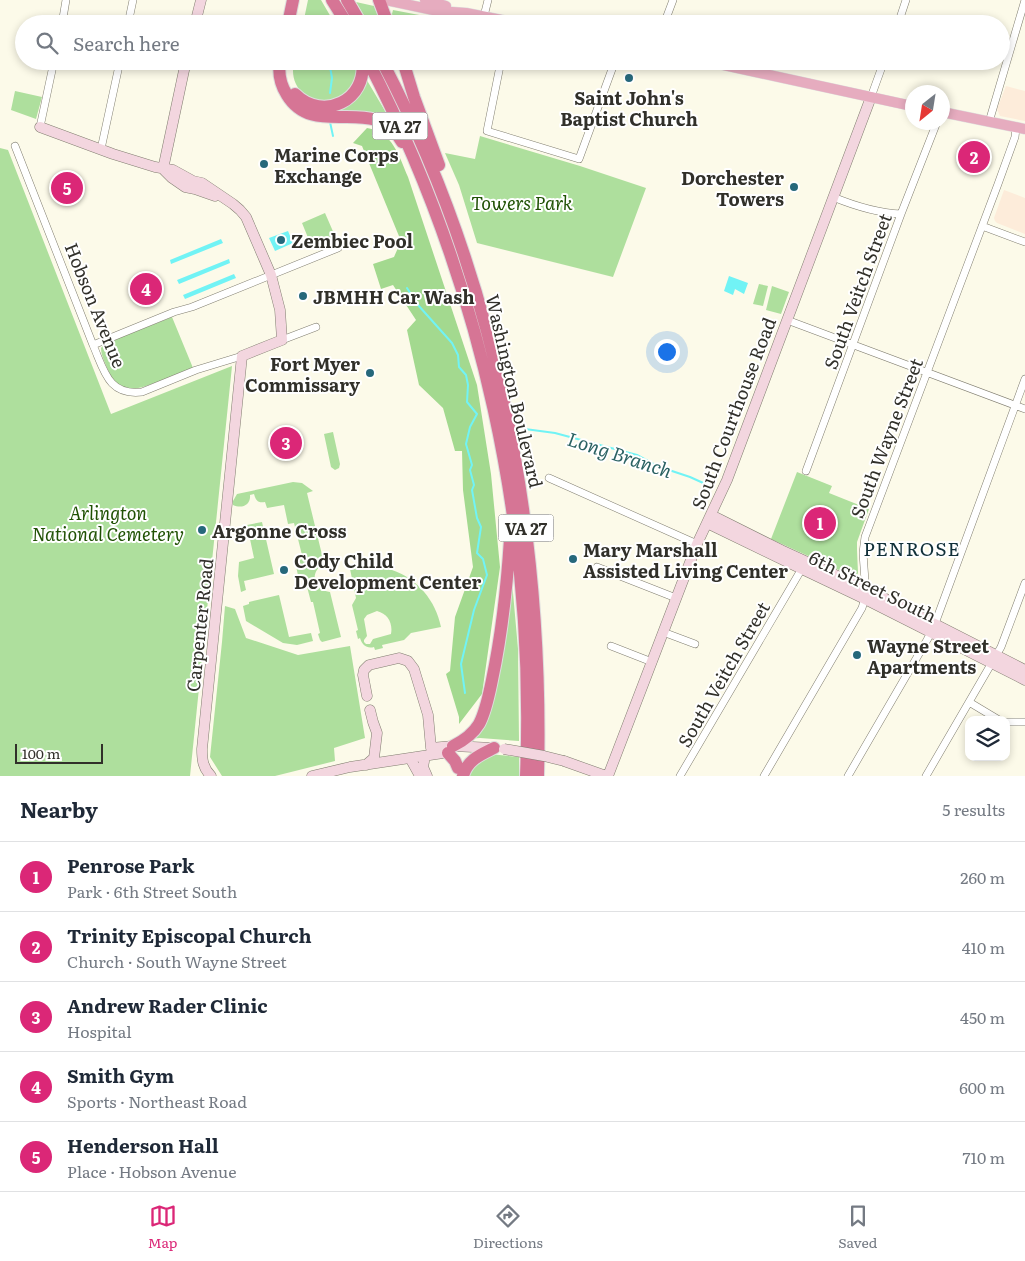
<!DOCTYPE html>
<html lang="en">
<head>
<meta charset="utf-8">
<style>
	:root { --surface:#fff; --page:#f6f6f7; --text:#1f2937; --muted:#747a83; --line:#e0e1e3; --accent:#db2777 }
	body { margin:0; font-family:Literata,serif; background:var(--page); color:var(--text) }
	.controls { position:absolute; right:15px; bottom:15px; display:grid; overflow:hidden; border-radius:10px; box-shadow:0 2px 8px #0003 }
	.controls button { width:45px; height:45px; display:grid; place-items:center; padding:0; border:0; border-bottom:1px solid var(--line); background:var(--surface); color:var(--text); font:25px sans-serif }
	.compass { position:absolute; left:905px; top:85px; width:45px; height:45px; border-radius:50%; background:var(--surface); box-shadow:0 2px 8px #0003; rotate:210deg }
	.scale { position:absolute; left:15px; bottom:12px; width:88px; box-sizing:border-box; padding-left:5px; border:2px solid #31302a; border-top:0; font-size:14px; line-height:18px; white-space:nowrap; color:#31302a; -webkit-text-stroke:4px #fff; paint-order:stroke }
	.you { position:absolute; left:666px; top:351px; width:18px; height:18px; margin:-12px; border:4px solid #fff; border-radius:50%; background:#1a73e8; box-shadow:0 0 0 8px #1a73e833 }
	.badge { display:grid; place-items:center; width:32px; height:32px; border-radius:50%; background:var(--accent); color:#fff; font-size:16px; font-weight:700 }
	.pin { position:absolute; translate:-50% -50%; border:2px solid #fff; box-shadow:0 1px 5px #0006 }
	.list { margin:0; padding:0; list-style:none }
	h2 { display:flex; justify-content:space-between; align-items:center; height:65px; margin:0; padding:0 20px; font-size:21px }
	h2 small { font-size:16px; font-weight:400; color:var(--muted) }
	.list li { display:grid; grid-template-columns:32px 1fr auto; gap:15px; align-items:center; box-sizing:border-box; height:70px; padding:0 20px; border-top:1px solid var(--line) }
	.list b { display:block; font-size:19px; white-space:nowrap }
	.list p { margin:0; font-size:16px; white-space:nowrap; color:var(--muted) }
	.list em { font-size:16px; font-style:normal; color:var(--muted) }
	.icon { flex:none; width:28px; height:28px; fill:none; stroke:currentColor; stroke-width:2; stroke-linecap:round; stroke-linejoin:round }
	.map { position:relative; flex:none; width:1025px; height:776px; overflow:hidden }
	.search { position:absolute; background:var(--surface); box-shadow:0 2px 8px #0003; left:15px; right:15px; top:15px; height:55px; display:flex; align-items:center; gap:12px; box-sizing:border-box; padding:0 18px; border-radius:28px; color:var(--muted); font-size:19px }
	.sheet { height:415px; background:var(--surface) }
	nav { display:flex; justify-content:space-around; align-items:center; box-sizing:border-box; height:70px; border-top:1px solid var(--line); background:var(--surface); font-size:14px; color:var(--muted) }
	nav a { display:grid; justify-items:center; gap:2px }
	nav .on { color:var(--accent) }
	.map>svg:first-child { display:block }
	.commercial { fill:#fdecda }
	.green { fill:#aedf9d; fill-rule:evenodd }
	.forest { fill:#a3d98f }
	.water { fill:#71f3f5 }
	.lines { fill:none; stroke-linecap:round; stroke-linejoin:round }
	.stream { stroke:#71f3f5; stroke-width:2 }
	.street-casing { stroke:#817e70; stroke-width:8 }
	.secondary-casing { stroke:#817e70; stroke-width:11 }
	.primary-casing { stroke:#dededd; stroke-width:11 }
	.highway-casing { stroke:#dededd; stroke-width:14 }
	.street { stroke:#fff; stroke-width:7 }
	.secondary { stroke:#f3d6df; stroke-width:10 }
	.primary { stroke:#e6acbf; stroke-width:10 }
	.highway { stroke:#d67595; stroke-width:12 }
	.secondary-bridge-casing { stroke:#817e70; stroke-width:11; stroke-linecap:butt }
	.secondary-bridge { stroke:#f3d6df; stroke-width:10 }
	.poi-dot { fill:#26687b; stroke:#fff; stroke-width:2 }
	.labels { text-anchor:middle; dominant-baseline:central; stroke-width:4; stroke-linejoin:round; paint-order:stroke }
	.shield { fill:#fff; stroke:#6f6e6a; stroke-width:1 }
	.shield-label { font-size:16px; font-weight:bold; fill:#31302a }
	.poi-label { font-size:18px; font-weight:bold; fill:#31302a; stroke:#fff; text-anchor:start }
	.park-label { font-size:18px; font-style:italic; fill:#1f5103; stroke:#fff }
	.street-label { font-size:18px; fill:#31302a; stroke:#fff }
	.water-label { font-size:19px; font-style:italic; fill:#2b6263; stroke:#fff }
	.neighbourhood-label { font-size:19px; letter-spacing:1px; fill:#113039; stroke:#fff }
</style>
</head>
<body>
<div class="map">
<svg width="1025" height="776" viewBox="0 0 1025 776">
	<rect width="100%" height="100%" fill="#fcfae9"/>
	<path class="commercial" d="M 1006,86 L 1025,91 L 1025,121 L 1000,116 L 997,109 Z
		M 1004,190 L 1025,198 L 1025,234 L 997,223 L 995,221 L 994,218 Z"/>
	<path class="green" d="M 308,0 L 321,0 L 335,24 L 303,24 Z
		M 356,2 L 374,6 L 381,24 L 369,24 Z
		M 393,10 L 435,18 L 433,24 L 396,24 L 392,14 Z
		M 294,61 L 356,61 C 364,114 283,113 294,61 Z
		M 365,77 L 391,121 L 325,110 Z
		M 15,91 L 42,97 L 36,119 L 11,110 Z
		M 480,136 L 580,166 L 646,188 L 613,277 L 477,243 L 459,185 L 445,153 L 475,159 Z
		M 0,148 L 8,150 L 111,414 L 232,366 L 190,776 L 0,776 Z
		M 325,213 L 335,236 L 311,245 L 302,223 Z
		M 759,284 L 768,286 L 763,306 L 753,304 Z
		M 772,286 L 789,292 L 781,314 L 766,310 Z
		M 172,317 L 193,368 C 182,372 171,377 160,381 C 139,389 119,397 108,370 C 105,363 101,355 101,348 L 104,344 Z
		M 333,432 L 340,464 L 339,468 L 335,470 L 331,467 L 324,434 Z
		M 797,472 L 832,486 L 829,493 L 869,509 L 857,542 L 857,550 L 858,573 L 857,575 L 852,576 L 771,539 Z
		M 293,482 L 302,483 L 313,491 L 307,493 L 324,563 C 309,573 313,589 330,592 L 341,637 L 322,642 L 320,640 L 318,634 L 320,633 L 313,602 L 311,602 L 305,579 L 299,580 L 296,566 L 297,565 L 296,561 L 303,559 L 294,523 L 288,524 L 284,505 L 267,508 L 265,502 C 258,503 256,501 254,494 L 250,495 C 251,505 242,509 233,505 L 233,501 L 237,494 Z
		M 262,522 L 274,574 L 244,581 L 246,590 L 241,592 L 238,576 L 239,562 L 254,558 L 247,525 Z
		M 364,566 C 374,567 383,567 392,570 C 417,578 436,601 441,627 L 411,633 L 404,640 L 382,645 L 383,648 L 375,650 L 374,647 C 367,649 362,645 360,638 L 358,639 L 356,631 L 358,630 L 352,605 L 356,598 L 350,569 ZM 377,611 C 388,614 393,623 391,634 L 373,639 L 370,644 L 366,644 L 364,642 L 364,640 L 367,636 L 364,619 L 367,615 Z
		M 511,570 L 518,649 L 519,741 L 480,738 L 467,739 L 478,730 Z
		M 279,595 L 289,637 L 311,633 L 313,641 L 297,645 L 283,643 L 246,621 L 243,606 L 249,604 L 249,602 Z
		M 225,606 L 235,609 L 246,638 L 298,655 L 350,646 L 365,738 L 334,748 L 335,761 L 275,776 L 222,776 L 210,757 L 222,642 Z
		M 489,754 L 519,757 L 519,776 L 466,776 L 466,773 Z"/>
	<path class="forest" d="M 367,128 C 393,132 399,156 408,177 L 477,385 L 491,474 L 500,567 L 482,694 L 459,724 L 459,717 L 446,674 L 450,671 L 455,617 L 473,567 L 463,490 L 462,451 L 455,451 L 443,408 L 419,385 L 407,330 L 416,320 L 393,285 L 381,289 L 373,264 L 394,257 L 401,241 L 362,146 L 353,143 Z"/>
	<path class="water" d="M 288,231 L 293,243 L 275,251 L 269,238 Z
		M 221,239 L 223,243 L 171,264 L 170,260 Z
		M 229,259 L 230,263 L 179,284 L 177,280 Z
		M 234,274 L 236,278 L 185,299 L 183,295 Z
		M 729,276 L 748,283 L 744,294 L 735,289 L 733,295 L 724,291 Z"/>
	<g class="lines">
		<path class="stream" d="M 327,21 L 327,24
			M 329,61 L 332,78 L 330,93
			M 330,122 L 333,136
			M 407,288 L 418,305 L 452,343 L 458,355 L 459,367 L 466,375 L 468,385 L 467,402 L 477,414 L 470,427 L 466,444 L 472,465 L 470,470 L 474,485 L 472,490 L 477,518 L 481,527 L 477,553 L 483,559 L 487,575 L 474,610 L 461,664 L 465,693
			M 525,429 L 555,433 L 637,455 L 657,466 L 690,477 L 712,487"/>
		<g class="street-casing">
			<path id="street" d="M 484,16 L 488,0
				M 62,24 L 66,0
				M 128,24 L 133,0
				M 664,24 L 673,0
				M 898,24 L 906,0
				M 501,61 L 487,131 L 579,159 L 615,61
				M 871,97 L 884,61
				M 989,122 L 1025,0
				M 40,127 L 54,61
				M 15,146 L 93,345 C 104,370 108,396 142,392 L 196,370 L 242,356
				M 101,149 L 120,61
				M 833,197 C 855,206 877,213 901,214
				M 982,226 L 1025,242
				M 787,320 L 1025,409
				M 282,340 L 316,327
				M 93,345 L 174,312 L 192,307 L 338,248
				M 806,471 L 901,214 L 937,122
				M 549,478 L 697,544
				M 597,567 L 676,598
				M 663,632 L 695,644
				M 611,646 L 652,662
				M 969,702 L 999,720
				M 1006,722 L 1025,722
				M 680,776 L 804,565
				M 764,776 L 862,608 L 866,595 L 863,553 L 865,537 L 998,184 L 1015,137 L 1016,128
				M 848,776 L 927,640 L 933,629 L 1025,379
				M 926,776 L 1001,647 L 1025,583"/>
		</g>
		<g class="secondary-casing">
			<path id="secondary" d="M 195,24 L 201,0
				M 40,127 L 113,154 L 155,167 L 173,170 L 193,181 L 202,183 L 233,204 L 240,210 L 246,217 L 271,275 L 280,310 L 282,340 L 242,356 L 202,749 C 202,760 203,768 211,776
				M 163,169 L 186,61
				M 163,169 L 172,178 L 185,187 L 195,189 L 215,196
				M 711,515 L 781,550 L 866,589 L 1025,670
				M 707,523 L 802,569 L 865,599 L 1025,680
				M 367,696 L 363,675 L 364,670 L 369,665 L 399,658 L 408,661 L 414,669 L 428,715 L 431,748 L 453,746 L 493,748
				M 425,756 L 423,767 L 427,776
				M 410,758 L 420,776
				M 564,761 L 606,776
				M 366,765 L 374,758 L 377,733 L 373,722 L 370,710
				M 312,776 L 350,767 L 443,753
				M 608,776 L 697,544 L 727,480 L 871,97"/>
		</g>
		<g class="primary-casing">
			<path id="primary" d="M 386,0 L 438,11 L 466,13 L 522,24
				M 425,0 L 446,6
				M 705,61 L 912,106
				M 942,112 L 1025,129"/>
		</g>
		<g class="highway-casing">
			<path id="highway" d="M 332,0 L 347,24
				M 347,0 L 361,24
				M 379,0 L 388,24
				M 288,24 L 293,0
				M 280,61 C 278,73 280,84 287,95 C 315,141 374,92 402,142
				M 368,61 C 482,282 536,528 526,776
				M 382,61 C 497,280 544,530 538,776
				M 403,61 L 414,97 L 439,165
				M 295,94 C 323,122 368,100 362,61
				M 453,746 C 463,741 473,734 479,724 C 486,711 489,694 492,680 C 502,633 507,586 510,539
				M 448,753 L 455,761 L 458,768
				M 463,776 C 467,760 480,755 494,748"/>
		</g>
		<use href="#street" class="street"/>
		<use href="#secondary" class="secondary"/>
		<use href="#primary" class="primary"/>
		<use href="#highway" class="highway"/>
		<g class="secondary-bridge-casing">
			<path id="secondary-bridge" d="M 504,749 L 544,756 L 564,761"/>
		</g>
		<use href="#secondary-bridge" class="secondary-bridge"/>
	</g>
	<g class="poi-dot">
		<circle cx="629" cy="78" r="5"/>
		<circle cx="264" cy="164" r="5"/>
		<circle cx="794" cy="187" r="5"/>
		<circle cx="281" cy="240" r="5"/>
		<circle cx="303" cy="296" r="5"/>
		<circle cx="370" cy="373" r="5"/>
		<circle cx="202" cy="530" r="5"/>
		<circle cx="573" cy="559" r="5"/>
		<circle cx="284" cy="570" r="5"/>
		<circle cx="857" cy="655" r="5"/>
	</g>
	<g class="labels">
		<g class="shield">
			<rect x="372.5" y="112.5" width="55" height="27" rx="4"/>
			<rect x="498.5" y="514.5" width="55" height="27" rx="4"/>
		</g>
		<g class="shield-label">
			<text x="400" y="126">VA 27</text>
			<text x="526" y="528">VA 27</text>
		</g>
		<g class="poi-label">
			<text x="629" y="97" text-anchor="middle">Saint John's<tspan x="629" dy="21">Baptist Church</tspan></text>
			<text x="274" y="154">Marine Corps<tspan x="274" dy="21">Exchange</tspan></text>
			<text x="784" y="177" text-anchor="end">Dorchester<tspan x="784" dy="21">Towers</tspan></text>
			<text x="291" y="240">Zembiec Pool</text>
			<text x="313" y="296">JBMHH Car Wash</text>
			<text x="360" y="363" text-anchor="end">Fort Myer<tspan x="360" dy="21">Commissary</tspan></text>
			<text x="212" y="530">Argonne Cross</text>
			<text x="583" y="549">Mary Marshall<tspan x="583" dy="21">Assisted Living Center</tspan></text>
			<text x="294" y="560">Cody Child<tspan x="294" dy="21">Development Center</tspan></text>
			<text x="867" y="645">Wayne Street<tspan x="867" dy="21">Apartments</tspan></text>
		</g>
		<g class="park-label">
			<text x="522" y="202">Towers Park</text>
			<text x="108" y="512">Arlington<tspan x="108" dy="21">National Cemetery</tspan></text>
		</g>
		<g class="street-label">
			<text transform="translate(857 291) rotate(-70)">South Veitch Street</text>
			<text transform="translate(96 305) rotate(68)">Hobson Avenue</text>
			<text transform="translate(515 391) rotate(77)">Washington Boulevard</text>
			<text transform="translate(733 413) rotate(-69)">South Courthouse Road</text>
			<text transform="translate(886 438) rotate(-69)">South Wayne Street</text>
			<text transform="translate(873 586) rotate(26)">6th Street South</text>
			<text transform="translate(199 625) rotate(-84)">Carpenter Road</text>
			<text transform="translate(723 674) rotate(-60)">South Veitch Street</text>
		</g>
		<g class="water-label">
			<text transform="translate(620 454) rotate(18)">Long Branch</text>
		</g>
		<g class="neighbourhood-label">
			<text x="912" y="548">PENROSE</text>
		</g>
	</g>
</svg>
<div class="controls">
<button><svg class="icon" aria-label="layers" viewBox="0 0 24 24"><path d="M12 4l9 5-9 5-9-5zM3 14l9 5 9-5"/></svg></button>
</div>
<svg class="compass" viewBox="-18 -18 36 36"><path d="M0-13l5 13h-10z" fill="#e53935"/><path d="M0 13l5-13h-10z" fill="#747a83"/></svg>
<div class="scale">100 m</div>
<div class="you"></div>
<div class="pin badge" style="left:820px;top:523px">1</div>
<div class="pin badge" style="left:974px;top:157px">2</div>
<div class="pin badge" style="left:286px;top:443px">3</div>
<div class="pin badge" style="left:146px;top:289px">4</div>
<div class="pin badge" style="left:67px;top:188px">5</div>
<div class="search"><svg class="icon" aria-label="search" viewBox="0 0 24 24"><circle cx="10" cy="10" r="6"/><path d="M15 15l6 6"/></svg>Search here</div>
</div>
<section class="sheet">
<h2>Nearby<small>5 results</small></h2>
<ul class="list">
<li><span class="badge">1</span><div><b>Penrose Park</b><p>Park · 6th Street South</p></div><em>260 m</em></li>
<li><span class="badge">2</span><div><b>Trinity Episcopal Church</b><p>Church · South Wayne Street</p></div><em>410 m</em></li>
<li><span class="badge">3</span><div><b>Andrew Rader Clinic</b><p>Hospital</p></div><em>450 m</em></li>
<li><span class="badge">4</span><div><b>Smith Gym</b><p>Sports · Northeast Road</p></div><em>600 m</em></li>
<li><span class="badge">5</span><div><b>Henderson Hall</b><p>Place · Hobson Avenue</p></div><em>710 m</em></li>
</ul>
</section>
<nav>
<a class="on"><svg class="icon" aria-label="map" viewBox="0 0 24 24"><path d="M3 6l6-2 6 2 6-2v14l-6 2-6-2-6 2zM9 4v14M15 6v14"/></svg>Map</a>
<a><svg class="icon" aria-label="directions" viewBox="0 0 24 24"><path d="M12 3l9 9-9 9-9-9zM9 14v-3h6M13 9l2 2-2 2"/></svg>Directions</a>
<a><svg class="icon" aria-label="saved" viewBox="0 0 24 24"><path d="M7 4h10v16l-5-4-5 4z"/></svg>Saved</a>
</nav>
</body>
</html>
